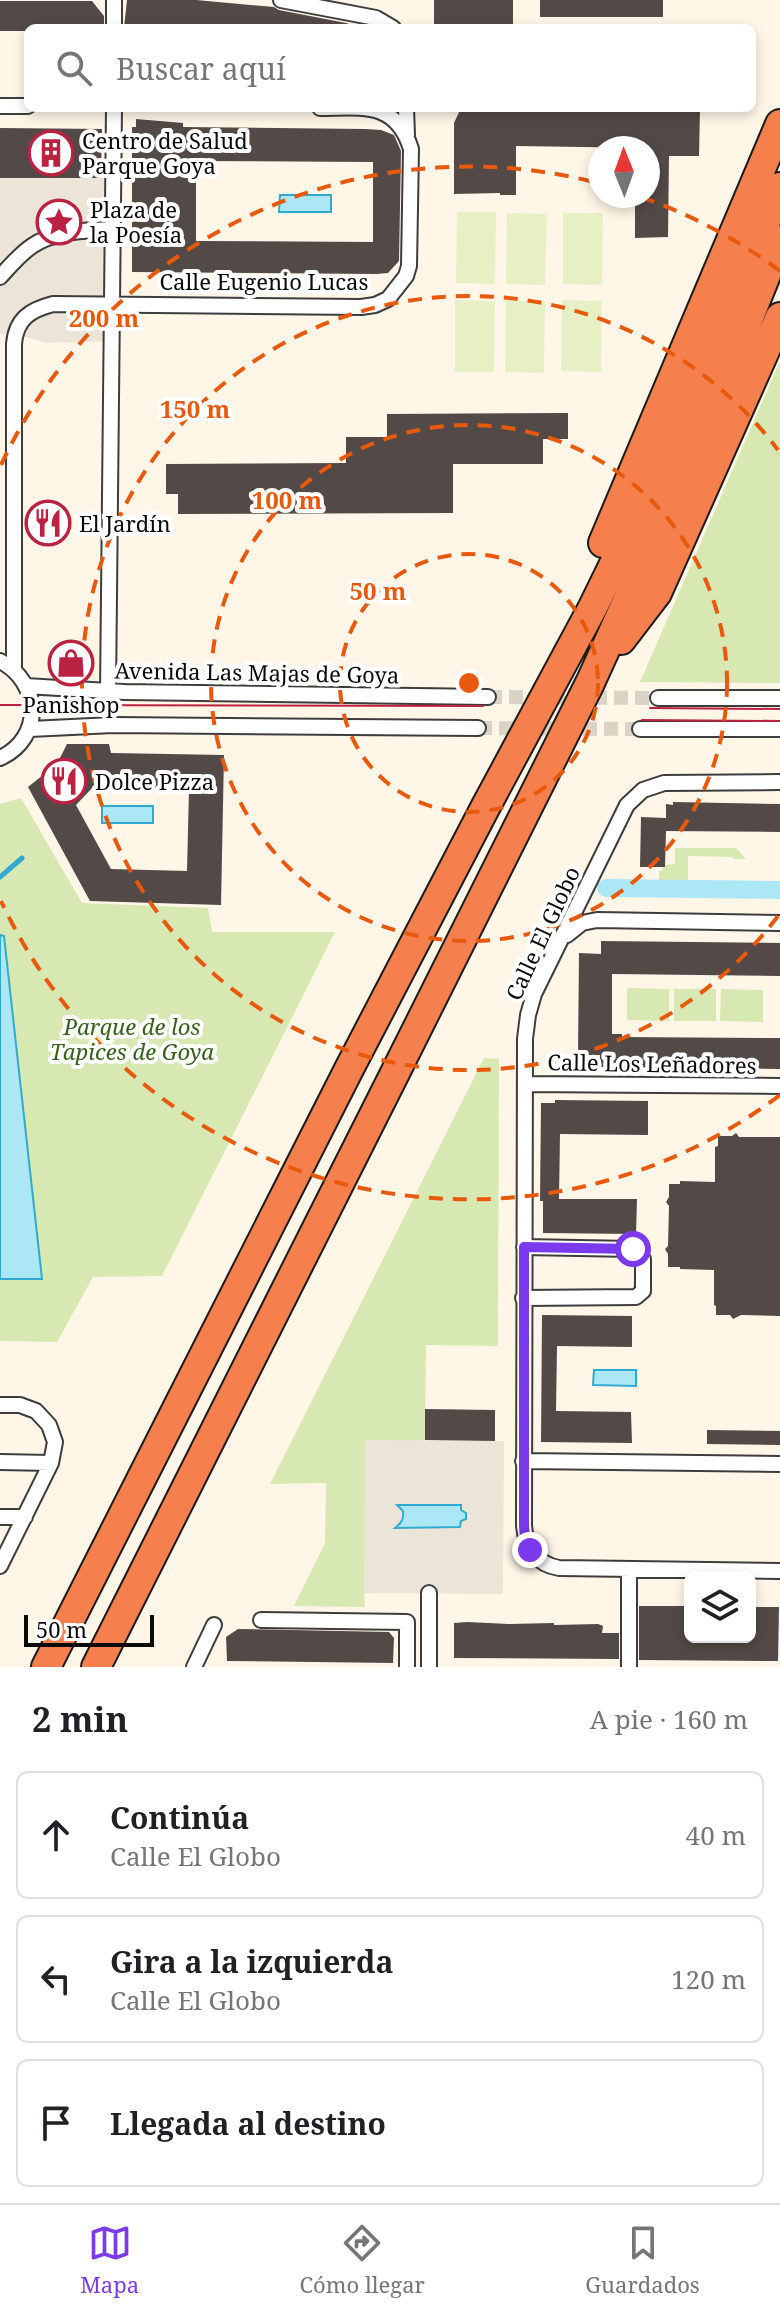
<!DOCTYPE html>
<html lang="es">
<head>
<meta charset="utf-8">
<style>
	:root { --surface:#fff; --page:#f6f6f6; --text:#202124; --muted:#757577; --line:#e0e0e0; --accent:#7c3aed }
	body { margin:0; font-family:"Noto Serif",serif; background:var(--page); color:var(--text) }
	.controls { position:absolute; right:24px; bottom:24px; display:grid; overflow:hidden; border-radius:12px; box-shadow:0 4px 12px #0003 }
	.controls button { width:72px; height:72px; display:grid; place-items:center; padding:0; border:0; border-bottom:2px solid var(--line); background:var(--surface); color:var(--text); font:40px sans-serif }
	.compass { position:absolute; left:588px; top:136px; width:72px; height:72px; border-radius:50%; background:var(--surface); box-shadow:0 4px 12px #0003; rotate:359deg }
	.scale { position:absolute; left:24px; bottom:20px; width:130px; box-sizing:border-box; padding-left:8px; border:4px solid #0a0a0a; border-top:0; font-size:22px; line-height:28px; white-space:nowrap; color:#0a0a0a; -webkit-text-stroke:6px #fff; paint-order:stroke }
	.stop { position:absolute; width:24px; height:24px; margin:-18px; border:6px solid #7c3aed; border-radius:50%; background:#fff }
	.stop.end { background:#7c3aed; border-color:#fff; box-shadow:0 2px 8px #0008 }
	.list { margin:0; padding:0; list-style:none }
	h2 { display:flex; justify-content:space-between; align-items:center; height:104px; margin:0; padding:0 32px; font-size:34px }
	h2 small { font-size:26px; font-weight:400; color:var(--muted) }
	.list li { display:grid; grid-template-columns:52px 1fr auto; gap:24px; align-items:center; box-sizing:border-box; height:128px; margin:0 16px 16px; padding:0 16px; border:2px solid var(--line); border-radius:12px }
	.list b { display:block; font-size:30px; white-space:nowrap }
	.list p { margin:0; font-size:26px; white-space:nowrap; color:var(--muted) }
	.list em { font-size:26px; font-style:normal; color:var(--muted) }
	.icon { flex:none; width:44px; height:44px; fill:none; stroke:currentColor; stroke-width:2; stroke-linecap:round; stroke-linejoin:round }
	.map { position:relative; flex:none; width:780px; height:1667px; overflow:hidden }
	.search { position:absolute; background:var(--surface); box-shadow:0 4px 12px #0003; left:24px; right:24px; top:24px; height:88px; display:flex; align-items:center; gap:20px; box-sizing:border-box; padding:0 28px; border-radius:12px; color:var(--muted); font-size:30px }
	.sheet { height:536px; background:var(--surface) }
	nav { display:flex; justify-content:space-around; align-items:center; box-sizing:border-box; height:112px; border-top:2px solid var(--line); background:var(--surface); font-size:22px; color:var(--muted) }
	nav a { display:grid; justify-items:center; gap:4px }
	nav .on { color:var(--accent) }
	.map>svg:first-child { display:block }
	.green { fill:#d7e8b2 }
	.pitch { fill:#e7efc4 }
	.plaza { fill:#ede4d8 }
	.water { fill:#ace7f6; stroke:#32a9ce; stroke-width:2 }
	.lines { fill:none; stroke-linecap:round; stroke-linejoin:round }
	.stream { stroke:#32a9ce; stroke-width:5 }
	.canal { stroke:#ace7f6; stroke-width:18 }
	.building { fill:#534946; fill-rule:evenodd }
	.street-tunnel { stroke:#dad3c6; stroke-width:14; stroke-dasharray:14 7; stroke-linecap:butt }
	.street-casing { stroke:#3d3d3d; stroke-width:18 }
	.highway-casing { stroke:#1b1b1b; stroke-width:32 }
	.street { stroke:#fff; stroke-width:14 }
	.highway { stroke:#f67f4e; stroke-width:28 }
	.tram { stroke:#ba2242; stroke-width:2 }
	.route { stroke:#7c3aed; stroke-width:10 }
	.ring { fill:none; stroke:#e8590c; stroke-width:4; stroke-dasharray:14 10 }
	.labels { text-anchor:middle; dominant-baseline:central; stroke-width:8; stroke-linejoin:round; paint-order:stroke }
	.poi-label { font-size:22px; fill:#0a0a0a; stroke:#fff; text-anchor:start }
	.street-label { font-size:22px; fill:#0a0a0a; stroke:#fff }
	.park-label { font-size:22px; font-style:italic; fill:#35611b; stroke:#fff }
	.centre { fill:#e8590c; stroke:#fff; stroke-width:4 }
	.ring-label { font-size:24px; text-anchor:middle; font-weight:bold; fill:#e8590c; stroke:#fff; stroke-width:8; stroke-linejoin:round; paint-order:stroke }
</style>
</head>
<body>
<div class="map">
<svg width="780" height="1667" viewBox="0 0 780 1667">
	<rect width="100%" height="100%" fill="#fff6e7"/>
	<path class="green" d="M 780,361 L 780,683 L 640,682 Z
		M 21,798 L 82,903 L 208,908 L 212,932 L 335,932 L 162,1276 L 93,1277 L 57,1342 L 0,1341 L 0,804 Z
		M 675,848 L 736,848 L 746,859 L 734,859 L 732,857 L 688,856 L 688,881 L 659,881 L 659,871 L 662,871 L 663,867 L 665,867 L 665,865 L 675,864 Z
		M 627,988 L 669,989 L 669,1021 L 627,1020 Z
		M 674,989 L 716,989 L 716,1021 L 674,1021 Z
		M 721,989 L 763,990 L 763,1022 L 720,1021 Z
		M 484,1058 L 499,1059 L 498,1346 L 426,1345 L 425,1440 L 417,1441 L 416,1593 L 364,1593 L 365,1607 L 294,1606 L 325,1543 L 326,1483 L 270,1484 Z"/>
	<path class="pitch" d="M 457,212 L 496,212 L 495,284 L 456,283 Z
		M 507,213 L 547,214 L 545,285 L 506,284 Z
		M 563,213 L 603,213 L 602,285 L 563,284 Z
		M 455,300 L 495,301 L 494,372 L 455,372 Z
		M 562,300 L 602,301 L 601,372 L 561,371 Z
		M 506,301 L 545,301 L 544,373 L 505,372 Z"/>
	<path class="plaza" d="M 0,178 L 119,178 L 118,341 L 47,343 L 15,334 L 0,334 Z
		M 365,1440 L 504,1441 L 503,1594 L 364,1593 Z"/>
	<path class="water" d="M 280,195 L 331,195 L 331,212 L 279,212 Z
		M 102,806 L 153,806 L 153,823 L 102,823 Z
		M 0,935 L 4,936 L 42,1279 L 0,1279 Z
		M 594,1370 L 636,1370 L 636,1386 L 593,1385 Z
		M 397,1505 L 461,1505 L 461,1510 L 466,1513 L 466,1519 L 461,1521 L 460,1527 L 395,1528 C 401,1523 404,1520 403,1511 Z"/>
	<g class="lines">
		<path class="stream" d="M 0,877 L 22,858"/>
		<path class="canal" d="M 606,888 L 780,890"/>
	</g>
	<path class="building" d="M 127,0 L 196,0 L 274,7 L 279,10 L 346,23 L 358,27 L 124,28 Z
		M 434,0 L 513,0 L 513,28 L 434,28 Z
		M 540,0 L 663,0 L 663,17 L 540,17 Z
		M 0,1 L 92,1 L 104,16 L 104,28 L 28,28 L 28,31 L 0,31 Z
		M 474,108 L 700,108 L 699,156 L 669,156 L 668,237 L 635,238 L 635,196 L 648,196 L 648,148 L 516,146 L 516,195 L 500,195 L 500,193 L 454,194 L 454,123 L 460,110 Z
		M 136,119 L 183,123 L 183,127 L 365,129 L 381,130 L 394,135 L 401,151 L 399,261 L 388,273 L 377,274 L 132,272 L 132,127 L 136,127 ZM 196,161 L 373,162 L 373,242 L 196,241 Z
		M 0,128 L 102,129 L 101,178 L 0,178 Z
		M 568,413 L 568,439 L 543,439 L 543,464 L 453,464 L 453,513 L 178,514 L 178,494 L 166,494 L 166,464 L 346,463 L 346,437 L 387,437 L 387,414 Z
		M 67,744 L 109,744 L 111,753 L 224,755 L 221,905 L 90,901 L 28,787 L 57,764 ZM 94,786 L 189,789 L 187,871 L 111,869 L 76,805 Z
		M 673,802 L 780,804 L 780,832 L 666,831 L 665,867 L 640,867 L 641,817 L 666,818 L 666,804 L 673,805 Z
		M 601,941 L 780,943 L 780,976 L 612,974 L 612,1034 L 622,1034 L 622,1037 L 780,1038 L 780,1069 L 600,1067 L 600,1055 L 581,1055 L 581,1052 L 578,1053 L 579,953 L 601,954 Z
		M 555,1100 L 648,1101 L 648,1135 L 560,1134 L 559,1199 L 637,1199 L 636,1234 L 543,1233 L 543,1201 L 540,1201 L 541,1103 L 555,1103 Z
		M 736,1133 L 739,1137 L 780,1137 L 780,1316 L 741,1315 L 733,1319 L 730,1315 L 716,1315 L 716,1306 L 714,1305 L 714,1270 L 680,1269 L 680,1267 L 668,1267 L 668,1254 L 665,1249 L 668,1246 L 669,1206 L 666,1202 L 669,1197 L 669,1184 L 680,1184 L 680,1181 L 715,1182 L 715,1147 L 718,1146 L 718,1136 L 732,1136 Z
		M 542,1315 L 632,1316 L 632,1347 L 557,1346 L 556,1411 L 631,1412 L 632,1443 L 541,1442 Z
		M 425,1409 L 495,1410 L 495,1441 L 425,1440 Z
		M 707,1430 L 780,1431 L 780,1445 L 707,1444 Z
		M 639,1606 L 690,1606 L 690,1637 L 750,1637 L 750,1607 L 779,1607 L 778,1661 L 639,1660 Z
		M 467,1622 L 509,1624 L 554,1623 L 554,1625 L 598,1624 L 603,1626 L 602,1633 L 619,1633 L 619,1659 L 454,1658 L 454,1623 Z
		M 238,1629 L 389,1632 L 394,1638 L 393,1663 L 227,1661 L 226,1637 Z"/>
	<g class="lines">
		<path class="street-tunnel" d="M 488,697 L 658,698
			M 478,728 L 640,729"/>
		<g class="street-casing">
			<path id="street" d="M 114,0 L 114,28
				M 281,0 L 376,18 L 393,28
				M 0,106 L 28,106
				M 406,108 L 407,135
				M 0,277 C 10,266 20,254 32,246 C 55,230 86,231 112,229
				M 0,661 C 41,682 44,738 0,758
				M 14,669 L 14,344 C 16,319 30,310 53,304 L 361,307 L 375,305 L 388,299 L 406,276 L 409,266 L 411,149 C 396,100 361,108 320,108
				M 26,686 L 125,692 L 488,697
				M 108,692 L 114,108
				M 658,698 L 780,698
				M 30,729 L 113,725 L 478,728
				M 640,729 L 780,729
				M 780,782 L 664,783 L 643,790 L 627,805 L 534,994 L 528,1015 L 525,1039 L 524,1526 C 526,1548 536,1564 559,1568 L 780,1571
				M 567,935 L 582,923 L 597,920 L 780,923
				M 525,1084 L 780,1086
				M 523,1298 L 636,1297 L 643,1291 L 643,1259 L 633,1249 L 524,1247
				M 0,1405 L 20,1405 L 36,1411 L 49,1425 L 55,1442 L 51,1463 L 0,1566
				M 523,1461 L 780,1464
				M 0,1462 L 51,1463
				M 0,1517 L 25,1517
				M 261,1620 L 407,1622 L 407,1667
				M 194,1667 L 214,1625
				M 429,1667 L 429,1593
				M 629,1667 L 629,1570"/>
		</g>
		<g class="highway-casing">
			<path id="highway" d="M 603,543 L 780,124
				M 621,640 L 657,593 L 780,317
				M 46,1667 L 349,1069 L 486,806 L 593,607 L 678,433 L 780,187
				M 96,1667 L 396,1071 L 590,683 L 695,452 L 780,240"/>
		</g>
		<use href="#street" class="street"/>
		<use href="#highway" class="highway"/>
		<path class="tram" d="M 0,705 L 483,706
			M 650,708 L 780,709
			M 642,720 L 780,721"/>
	</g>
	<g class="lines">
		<path class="route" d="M 530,1550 L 525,1539 L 524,1526 L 524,1247 L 633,1249"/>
	</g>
	<g class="ring">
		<circle cx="469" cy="683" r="129"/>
		<circle cx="469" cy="683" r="258"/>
		<path d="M778 916A387 387 0 1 1 778 450"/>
		<path d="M780 1095A516 516 0 0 1 1 901M1 465A516 516 0 0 1 598 183M641 197A516 516 0 0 1 780 271"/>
	</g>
	<defs>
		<g id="building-ring" transform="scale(2.3)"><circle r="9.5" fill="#fff" stroke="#ba2242" stroke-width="1.5"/><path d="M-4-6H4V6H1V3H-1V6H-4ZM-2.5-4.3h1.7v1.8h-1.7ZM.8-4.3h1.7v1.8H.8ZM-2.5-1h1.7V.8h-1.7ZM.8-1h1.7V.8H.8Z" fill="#ba2242"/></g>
		<g id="sight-ring" transform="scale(2.3)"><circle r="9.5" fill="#fff" stroke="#ba2242" stroke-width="1.5"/><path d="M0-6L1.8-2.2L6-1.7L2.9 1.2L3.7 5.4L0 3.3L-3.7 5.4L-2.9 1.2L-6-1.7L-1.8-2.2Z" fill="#ba2242"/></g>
		<g id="restaurant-ring" transform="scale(2.3)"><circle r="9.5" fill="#fff" stroke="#ba2242" stroke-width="1.5"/><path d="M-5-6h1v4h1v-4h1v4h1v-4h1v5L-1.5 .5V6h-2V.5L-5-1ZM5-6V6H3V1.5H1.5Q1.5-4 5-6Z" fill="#ba2242"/></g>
		<g id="shop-ring" transform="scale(2.3)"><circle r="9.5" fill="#fff" stroke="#ba2242" stroke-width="1.5"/><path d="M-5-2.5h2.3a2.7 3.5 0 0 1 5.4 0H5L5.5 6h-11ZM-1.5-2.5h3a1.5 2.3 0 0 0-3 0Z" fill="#ba2242"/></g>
	</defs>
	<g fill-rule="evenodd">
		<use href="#building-ring" x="51" y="153"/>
		<use href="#sight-ring" x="59" y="222"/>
		<use href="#restaurant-ring" x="48" y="523"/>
		<use href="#shop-ring" x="71" y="663"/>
		<use href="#restaurant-ring" x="64" y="781"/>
	</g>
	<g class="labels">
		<g class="poi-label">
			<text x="82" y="140">Centro de Salud<tspan x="82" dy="25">Parque Goya</tspan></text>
			<text x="90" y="209">Plaza de<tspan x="90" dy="25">la Poesía</tspan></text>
			<text x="79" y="523">El Jardín</text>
			<text x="71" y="704" text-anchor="middle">Panishop</text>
			<text x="95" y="781">Dolce Pizza</text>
		</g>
		<g class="street-label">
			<text x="264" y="281">Calle Eugenio Lucas</text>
			<text transform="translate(257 672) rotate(1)">Avenida Las Majas de Goya</text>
			<text transform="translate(542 933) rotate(-65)">Calle El Globo</text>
			<text transform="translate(652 1063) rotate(1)">Calle Los Leñadores</text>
		</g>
		<g class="park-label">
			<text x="132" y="1026">Parque de los<tspan x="132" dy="25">Tapices de Goya</tspan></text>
		</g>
	</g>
	<circle cx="469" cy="683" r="12" class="centre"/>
	<g class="ring-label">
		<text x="104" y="327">200 m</text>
		<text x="195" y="418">150 m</text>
		<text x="287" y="509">100 m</text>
		<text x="378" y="600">50 m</text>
	</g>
</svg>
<div class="controls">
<button><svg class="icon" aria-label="layers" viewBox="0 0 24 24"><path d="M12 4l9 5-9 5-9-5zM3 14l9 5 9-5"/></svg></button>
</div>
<svg class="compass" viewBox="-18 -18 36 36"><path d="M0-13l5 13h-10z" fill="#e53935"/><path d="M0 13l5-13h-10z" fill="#757577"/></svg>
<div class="scale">50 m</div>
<div class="stop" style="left:633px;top:1249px"></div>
<div class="stop end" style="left:530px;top:1550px"></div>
<div class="search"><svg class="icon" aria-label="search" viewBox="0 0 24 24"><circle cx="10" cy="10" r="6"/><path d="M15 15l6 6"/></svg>Buscar aquí</div>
</div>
<section class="sheet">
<h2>2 min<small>A pie · 160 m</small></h2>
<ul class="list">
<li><svg class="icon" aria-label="ahead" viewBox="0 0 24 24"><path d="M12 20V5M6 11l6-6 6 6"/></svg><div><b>Continúa</b><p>Calle El Globo</p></div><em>40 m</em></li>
<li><svg class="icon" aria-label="left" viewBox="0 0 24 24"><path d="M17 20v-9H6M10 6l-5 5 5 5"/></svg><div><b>Gira a la izquierda</b><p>Calle El Globo</p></div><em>120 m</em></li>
<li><svg class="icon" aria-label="arrive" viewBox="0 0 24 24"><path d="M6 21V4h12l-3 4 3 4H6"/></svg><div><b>Llegada al destino</b></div></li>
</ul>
</section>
<nav>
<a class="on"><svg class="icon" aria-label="map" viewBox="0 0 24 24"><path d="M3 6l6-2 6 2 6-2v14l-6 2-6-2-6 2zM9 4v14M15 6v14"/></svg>Mapa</a>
<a><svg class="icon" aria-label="directions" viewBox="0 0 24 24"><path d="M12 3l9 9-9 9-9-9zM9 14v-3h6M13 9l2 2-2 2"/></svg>Cómo llegar</a>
<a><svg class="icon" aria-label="saved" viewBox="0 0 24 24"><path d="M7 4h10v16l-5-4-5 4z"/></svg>Guardados</a>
</nav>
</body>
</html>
